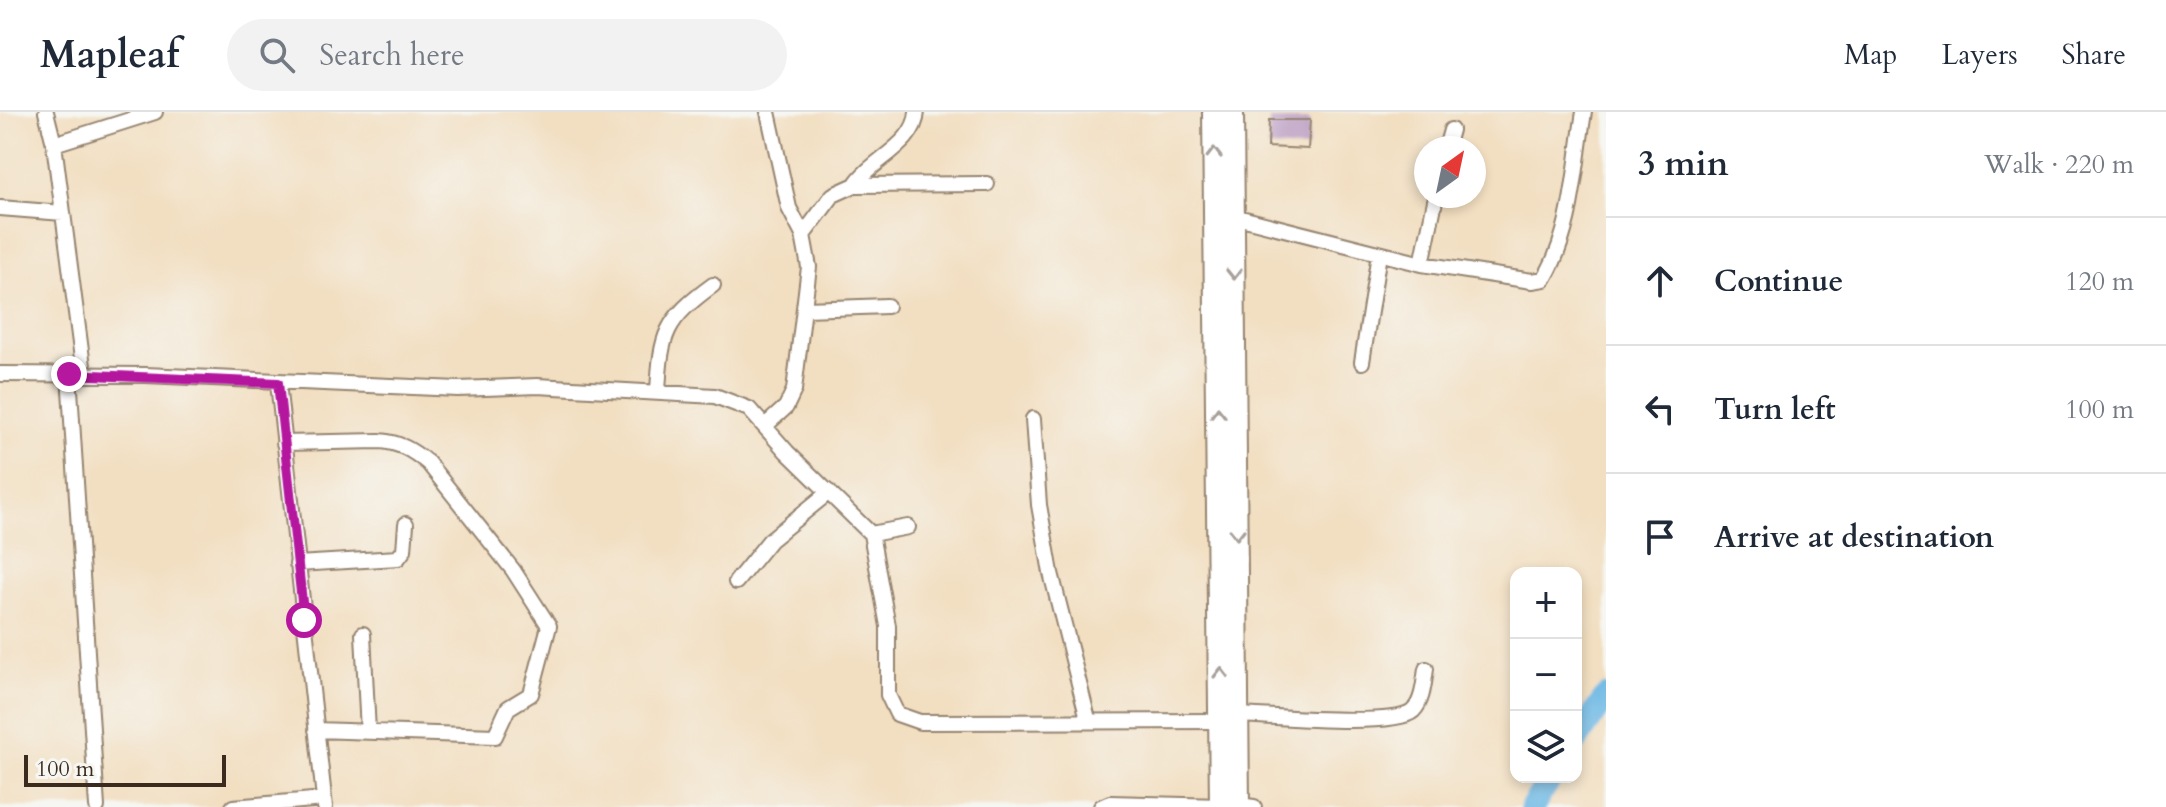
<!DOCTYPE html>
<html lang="en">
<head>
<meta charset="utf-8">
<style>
	:root { --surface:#fff; --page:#f2f2f3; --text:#1f2937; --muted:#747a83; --line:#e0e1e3 }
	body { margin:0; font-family:Cardo,serif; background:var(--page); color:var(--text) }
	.controls { position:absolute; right:24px; bottom:24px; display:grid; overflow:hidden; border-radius:16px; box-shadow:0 4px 12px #0003 }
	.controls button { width:72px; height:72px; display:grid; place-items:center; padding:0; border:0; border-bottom:2px solid var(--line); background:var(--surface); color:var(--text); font:40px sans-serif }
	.compass { position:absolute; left:1414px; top:24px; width:72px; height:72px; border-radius:50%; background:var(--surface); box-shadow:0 4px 12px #0003; rotate:33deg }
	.scale { position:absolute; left:24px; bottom:20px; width:202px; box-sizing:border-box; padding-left:8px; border:4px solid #3b2a1e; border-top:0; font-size:22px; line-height:28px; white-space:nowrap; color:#3b2a1e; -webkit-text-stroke:6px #f6f6f2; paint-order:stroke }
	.stop { position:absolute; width:24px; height:24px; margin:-18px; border:6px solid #b5179e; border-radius:50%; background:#fff }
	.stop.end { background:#b5179e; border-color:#fff; box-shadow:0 2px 8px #0008 }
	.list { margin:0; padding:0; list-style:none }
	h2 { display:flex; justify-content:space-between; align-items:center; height:104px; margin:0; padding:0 32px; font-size:34px }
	h2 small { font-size:26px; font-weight:400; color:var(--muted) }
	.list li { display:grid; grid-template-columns:52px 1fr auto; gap:24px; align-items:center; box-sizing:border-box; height:128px; padding:0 32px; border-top:2px solid var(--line) }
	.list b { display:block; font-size:30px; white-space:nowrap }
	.list em { font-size:26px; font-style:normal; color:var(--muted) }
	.icon { flex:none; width:44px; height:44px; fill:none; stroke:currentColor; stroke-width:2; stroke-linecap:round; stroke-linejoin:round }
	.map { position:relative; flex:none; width:1606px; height:695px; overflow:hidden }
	header { display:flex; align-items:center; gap:48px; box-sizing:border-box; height:112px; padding:0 40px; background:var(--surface); border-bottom:2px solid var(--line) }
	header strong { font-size:38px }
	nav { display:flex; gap:44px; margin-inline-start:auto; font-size:28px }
	.search { width:560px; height:72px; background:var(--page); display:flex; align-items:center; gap:20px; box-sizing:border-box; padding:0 28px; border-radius:44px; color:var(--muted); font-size:30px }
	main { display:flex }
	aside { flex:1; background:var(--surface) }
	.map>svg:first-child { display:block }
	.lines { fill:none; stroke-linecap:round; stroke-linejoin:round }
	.river { stroke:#6bb7e4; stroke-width:24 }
	.building { fill:#b898c0 }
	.minor-casing { stroke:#96846f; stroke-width:18 }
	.primary-casing { stroke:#96846f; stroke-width:26 }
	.minor { stroke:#fff; stroke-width:14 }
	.primary { stroke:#fff; stroke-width:22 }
	.oneway { stroke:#a79f9a }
	.route { stroke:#b5179e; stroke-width:10 }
</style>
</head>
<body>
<header>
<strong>Mapleaf</strong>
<div class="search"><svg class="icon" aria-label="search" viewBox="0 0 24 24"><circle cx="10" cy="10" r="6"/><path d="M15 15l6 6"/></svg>Search here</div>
<nav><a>Map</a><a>Layers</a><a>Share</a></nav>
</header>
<main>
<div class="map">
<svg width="1606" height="695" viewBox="0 0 1606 695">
	<rect width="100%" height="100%" fill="#f6f6f2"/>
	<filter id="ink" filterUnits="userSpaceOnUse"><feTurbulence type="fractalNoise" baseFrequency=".0125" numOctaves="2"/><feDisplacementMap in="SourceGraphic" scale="16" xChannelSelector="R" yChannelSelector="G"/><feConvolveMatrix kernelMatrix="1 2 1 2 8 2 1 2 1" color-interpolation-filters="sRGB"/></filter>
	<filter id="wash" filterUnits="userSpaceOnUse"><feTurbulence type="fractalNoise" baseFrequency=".006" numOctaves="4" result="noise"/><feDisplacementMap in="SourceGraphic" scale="32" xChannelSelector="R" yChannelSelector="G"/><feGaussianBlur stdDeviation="1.8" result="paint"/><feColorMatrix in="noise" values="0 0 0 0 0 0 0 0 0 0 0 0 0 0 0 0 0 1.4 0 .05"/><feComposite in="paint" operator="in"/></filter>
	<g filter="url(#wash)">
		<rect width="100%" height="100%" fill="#f2dec0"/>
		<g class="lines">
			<path class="river" d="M 1576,629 L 1606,585
				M 1532,695 L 1551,665"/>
		</g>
		<g id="blocks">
			<path class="building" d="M 1269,8 L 1310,8 L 1308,37 L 1268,35 Z"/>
		</g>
	</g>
	<g filter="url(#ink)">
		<use href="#blocks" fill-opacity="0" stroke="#96846f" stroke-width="2"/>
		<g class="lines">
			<g class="minor-casing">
				<path id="minor" d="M 46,0 L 54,32
					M 1446,36 L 1451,18
					M 855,73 C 872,47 915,33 917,0
					M 0,96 L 63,101
					M 1233,104 L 1422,152 L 1532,169 L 1544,167 C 1573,120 1575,53 1584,0
					M 803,123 L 833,83 L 855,73 L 987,72
					M 1422,152 L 1436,84
					M 806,197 L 887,194
					M 1362,250 L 1379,142
					M 0,262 L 145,263 L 458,277 L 537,274 L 715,284 L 749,297 L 787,340 L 871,422 L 888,514 L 888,583 L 897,602 L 920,610 L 1221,609
					M 69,262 L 97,695
					M 84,262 L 54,32 L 155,0
					M 278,271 L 325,695
					M 658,280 C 661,221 665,208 713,173
					M 1033,307 L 1039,393 L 1051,461 L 1088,607
					M 766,313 L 786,295 L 794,278 L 809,155 L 803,123 L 789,96 L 768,0
					M 284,331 L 379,329 C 399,330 412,338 428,351 L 513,458 L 549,514 L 531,582 L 508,596 L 495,624 L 316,618
					M 871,422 L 908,415
					M 297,452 L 398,446 L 404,438 L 406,412
					M 736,470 L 770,428 L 829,380
					M 363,522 L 368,620
					M 1238,603 C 1267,604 1395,616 1413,599 C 1423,589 1424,570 1426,557
					M 1238,693 L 1254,695
					M 233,695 L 324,687
					M 1101,695 L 1110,691 L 1221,694"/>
			</g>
			<g class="primary-casing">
				<path id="primary" d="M 1214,0 L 1221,695
					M 1232,0 L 1238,695"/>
			</g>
			<use href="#minor" class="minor"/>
			<use href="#primary" class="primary"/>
		</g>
		<defs><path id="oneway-chevron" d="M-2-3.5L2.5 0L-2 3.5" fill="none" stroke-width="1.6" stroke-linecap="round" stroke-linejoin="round" transform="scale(2)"/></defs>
		<g class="oneway">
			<use href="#oneway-chevron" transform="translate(1214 41) rotate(-90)"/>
			<use href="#oneway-chevron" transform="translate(1234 162) rotate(89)"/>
			<use href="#oneway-chevron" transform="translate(1218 301) rotate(-91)"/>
			<use href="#oneway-chevron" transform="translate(1237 422) rotate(90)"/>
			<use href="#oneway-chevron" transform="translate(1221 561) rotate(-90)"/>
		</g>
	</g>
	<g class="lines" filter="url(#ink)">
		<path class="route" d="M 69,262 L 278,271 L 304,508"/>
	</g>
</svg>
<div class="controls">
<button>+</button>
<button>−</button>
<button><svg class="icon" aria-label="layers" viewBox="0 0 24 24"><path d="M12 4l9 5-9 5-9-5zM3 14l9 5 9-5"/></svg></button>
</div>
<svg class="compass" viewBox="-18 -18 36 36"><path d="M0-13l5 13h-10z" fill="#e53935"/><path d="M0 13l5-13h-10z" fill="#747a83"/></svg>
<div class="scale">100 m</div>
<div class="stop" style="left:304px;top:508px"></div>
<div class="stop end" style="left:69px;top:262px"></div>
</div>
<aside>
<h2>3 min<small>Walk · 220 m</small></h2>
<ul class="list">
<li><svg class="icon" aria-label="ahead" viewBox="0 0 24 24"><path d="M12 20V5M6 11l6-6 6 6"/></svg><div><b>Continue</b></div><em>120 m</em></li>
<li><svg class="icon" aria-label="left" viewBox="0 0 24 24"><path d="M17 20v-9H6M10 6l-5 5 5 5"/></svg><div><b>Turn left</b></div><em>100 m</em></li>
<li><svg class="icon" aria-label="arrive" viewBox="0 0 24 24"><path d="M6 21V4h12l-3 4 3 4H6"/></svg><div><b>Arrive at destination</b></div></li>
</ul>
</aside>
</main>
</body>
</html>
